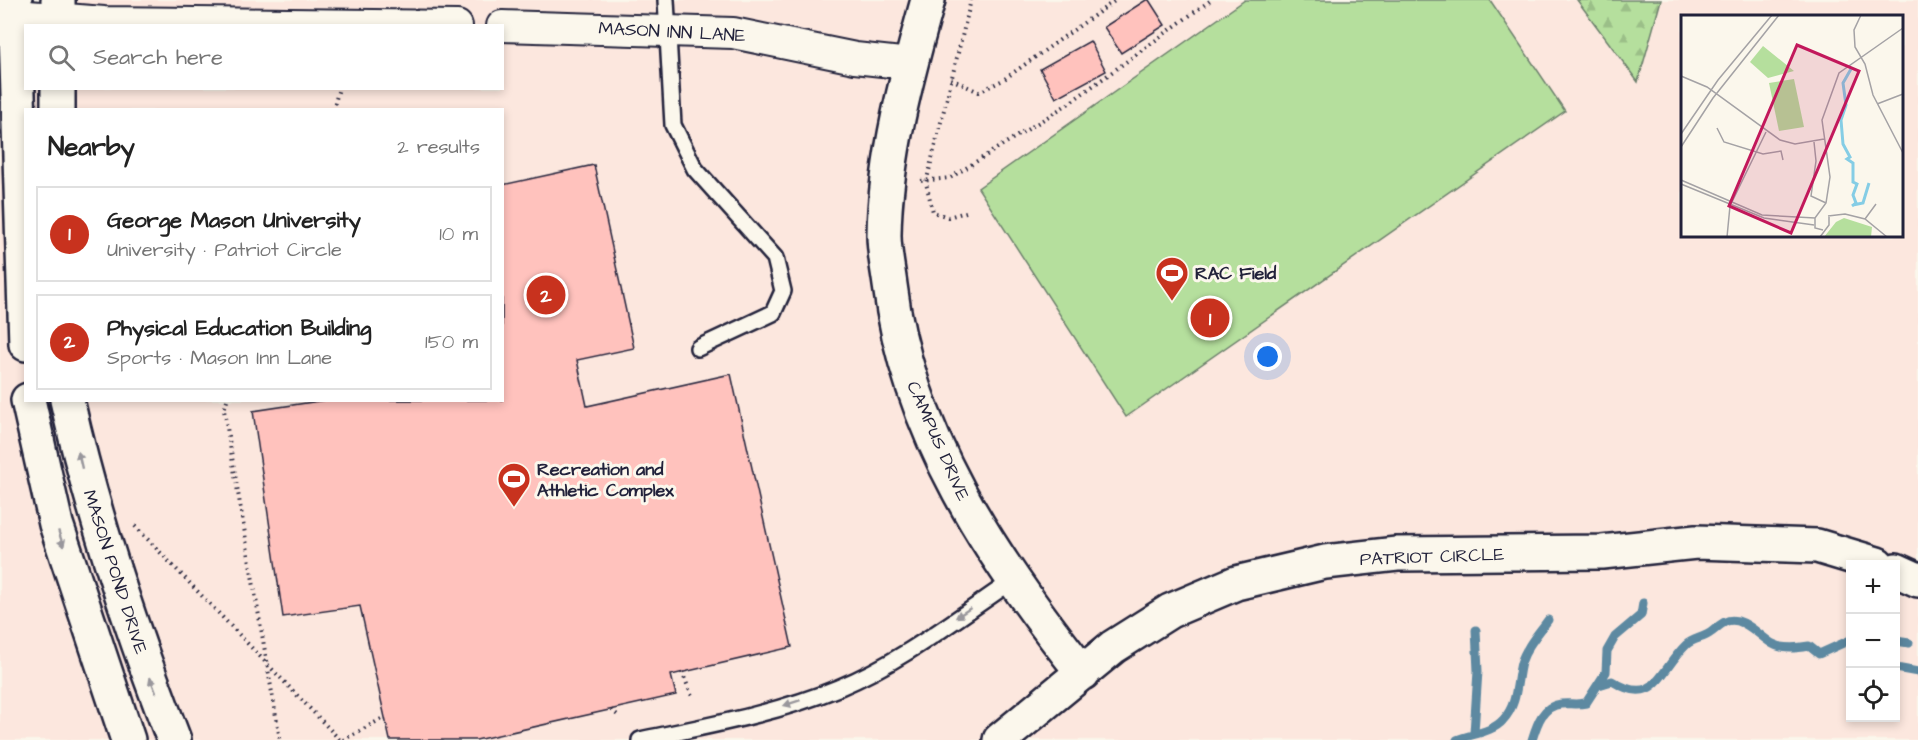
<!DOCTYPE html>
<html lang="en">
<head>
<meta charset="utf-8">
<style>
	:root { --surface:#fff; --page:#f2f2f2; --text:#222; --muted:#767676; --line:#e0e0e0; --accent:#c8321e }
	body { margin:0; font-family:"Architects Daughter",sans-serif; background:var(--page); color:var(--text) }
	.controls { position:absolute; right:18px; bottom:18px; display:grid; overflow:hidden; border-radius:0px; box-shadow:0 3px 9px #0003 }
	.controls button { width:54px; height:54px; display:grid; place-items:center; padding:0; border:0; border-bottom:2px solid var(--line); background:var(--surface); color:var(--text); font:30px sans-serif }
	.you { position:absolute; left:1268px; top:357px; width:21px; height:21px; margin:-15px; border:4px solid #fff; border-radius:50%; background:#1a73e8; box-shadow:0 0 0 9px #1a73e833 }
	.badge { display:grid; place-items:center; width:39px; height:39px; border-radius:50%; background:var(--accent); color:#fff; font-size:20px; font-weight:700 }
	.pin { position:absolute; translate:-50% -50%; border:3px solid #fff; box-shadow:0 2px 6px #0006 }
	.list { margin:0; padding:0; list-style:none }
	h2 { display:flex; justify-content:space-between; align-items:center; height:78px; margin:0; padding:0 24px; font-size:26px }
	h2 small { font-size:20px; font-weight:400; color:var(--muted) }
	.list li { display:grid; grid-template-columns:39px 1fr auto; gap:18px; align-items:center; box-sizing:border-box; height:96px; margin:0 12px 12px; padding:0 12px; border:2px solid var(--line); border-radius:0px }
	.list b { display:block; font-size:22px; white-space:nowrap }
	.list p { margin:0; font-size:20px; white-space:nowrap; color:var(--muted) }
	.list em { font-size:20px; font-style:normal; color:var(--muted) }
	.icon { flex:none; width:33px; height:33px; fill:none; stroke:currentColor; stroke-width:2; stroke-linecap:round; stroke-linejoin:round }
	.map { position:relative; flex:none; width:1918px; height:740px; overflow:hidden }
	.search { position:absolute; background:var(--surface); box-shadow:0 3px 9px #0003; left:24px; top:24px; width:480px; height:66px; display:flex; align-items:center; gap:15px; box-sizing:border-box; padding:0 21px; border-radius:0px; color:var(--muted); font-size:22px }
	.panel { position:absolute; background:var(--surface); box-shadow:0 3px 9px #0003; left:24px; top:108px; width:480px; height:294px; border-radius:0px }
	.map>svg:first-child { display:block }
	.built { fill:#fce7de; fill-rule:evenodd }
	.forest { fill:url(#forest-firs); stroke:#6c806c; stroke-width:1.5 }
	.pitch { fill:#b5df9d; stroke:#6c806c; stroke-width:1.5 }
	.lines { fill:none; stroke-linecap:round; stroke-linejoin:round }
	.stream { stroke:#5d89a1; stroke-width:9 }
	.building { fill:#ffc2bd; stroke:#22223b; stroke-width:1.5 }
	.lane-casing { stroke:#22223b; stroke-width:20 }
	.street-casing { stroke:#22223b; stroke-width:34 }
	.secondary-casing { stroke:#22223b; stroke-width:38 }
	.path { stroke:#22223b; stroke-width:4; stroke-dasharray:1.5 4.5; stroke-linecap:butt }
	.lane { stroke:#fbf7ec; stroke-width:15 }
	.street { stroke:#fbf7ec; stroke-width:30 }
	.secondary { stroke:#fbf7ec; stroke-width:33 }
	.oneway { fill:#99979c }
	.labels { text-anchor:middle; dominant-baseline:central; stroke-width:6; stroke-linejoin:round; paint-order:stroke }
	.street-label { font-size:18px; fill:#22223b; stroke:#fbf7ec }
	.poi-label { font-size:18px; font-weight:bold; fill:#22223b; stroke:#fbf7ec; text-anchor:start }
	.inset-river { fill:none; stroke:#85cde5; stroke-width:3 }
	.inset-road { fill:none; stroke:#a4a2a5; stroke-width:1.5 }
	.view { fill:#c2185b; fill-opacity:0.15; stroke:#c2185b; stroke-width:3 }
	.inset-edge { fill:none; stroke:#22223b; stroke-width:3 }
</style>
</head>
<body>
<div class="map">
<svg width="1918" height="740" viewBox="0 0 1918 740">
	<defs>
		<pattern id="forest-firs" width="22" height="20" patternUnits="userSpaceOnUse" patternTransform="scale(1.5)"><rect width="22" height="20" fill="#b5df9d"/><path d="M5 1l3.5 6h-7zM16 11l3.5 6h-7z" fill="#9bbf88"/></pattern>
	</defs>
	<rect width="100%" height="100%" fill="#fbf7ec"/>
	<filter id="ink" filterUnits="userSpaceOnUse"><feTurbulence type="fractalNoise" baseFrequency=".0167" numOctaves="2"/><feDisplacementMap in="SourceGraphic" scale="12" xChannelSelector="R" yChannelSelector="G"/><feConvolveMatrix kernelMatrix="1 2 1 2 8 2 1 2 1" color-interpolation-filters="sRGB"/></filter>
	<g filter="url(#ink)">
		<path class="built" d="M 0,0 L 1918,0 L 1918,740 L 0,740 ZM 1682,16 L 1902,16 L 1902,236 L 1682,236 ZM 26,26 L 502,26 L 502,88 L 26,88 ZM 26,110 L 502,110 L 502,400 L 26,400 ZM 1850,564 L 1896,564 L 1896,718 L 1850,718 Z"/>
		<path class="forest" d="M 1577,0 L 1661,0 L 1638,82 Z"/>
		<path class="pitch" d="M 1245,0 L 1490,0 L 1565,111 L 1126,417 L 978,188 Z"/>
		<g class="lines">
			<path class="stream" d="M 1896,641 L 1909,643
				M 1896,668 L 1918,672
				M 1599,685 L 1612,681 C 1656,708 1659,671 1686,645 C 1692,639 1703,638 1710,633 C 1715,630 1720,624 1725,622 C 1742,614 1760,637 1773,644 C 1784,650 1798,648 1809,646 L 1819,654 L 1850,640
				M 1474,733 L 1478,671 L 1476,630
				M 1457,740 C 1471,734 1493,732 1503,720 C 1518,704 1516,683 1521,663 C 1526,647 1538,634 1548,620
				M 1532,740 C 1537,724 1542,706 1561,704 C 1569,703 1577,705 1586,703 L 1606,672 L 1607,651 L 1615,637 L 1641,615 L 1643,603"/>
		</g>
		<path class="building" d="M 1146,0 L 1149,0 L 1165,25 L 1121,53 L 1104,27 Z
			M 1090,41 L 1106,71 L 1056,98 L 1040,69 Z
			M 594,165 L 634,348 L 577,360 L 587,406 L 731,374 L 792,647 L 671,675 L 676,695 L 476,740 L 390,740 L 360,606 L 283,617 L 253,411 L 326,400 L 502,400 L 502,185 Z"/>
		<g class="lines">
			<g class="lane-casing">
				<path id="lane" d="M 666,0 L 673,125 L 695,169 L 775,258 L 783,291 L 773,313 L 698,348
					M 640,740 C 707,726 775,714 838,688 C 901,662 956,619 1012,581"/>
			</g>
			<g class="street-casing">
				<path id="street" d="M 0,17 L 15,15 L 104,22 L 457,26
					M 502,26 L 733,33 L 855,58 L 910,64"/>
			</g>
			<g class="secondary-casing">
				<path id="secondary" d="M 15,0 L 26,344
					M 928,0 C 907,76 885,156 884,235 C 884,252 888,269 890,285 C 908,433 992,559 1083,673
					M 58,26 L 58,0
					M 58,110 L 58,88
					M 28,400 L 56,524 L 128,740
					M 67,400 C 93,516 131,629 174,740
					M 1896,570 L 1918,580
					M 1000,740 L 1113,647 L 1170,611 L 1236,583 L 1325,562 L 1397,554 L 1602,552 L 1696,542 L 1817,546 L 1877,564"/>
			</g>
			<path class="path" d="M 951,79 L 979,92 L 1003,80 L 1116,0
				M 333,110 L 339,88
				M 921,181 L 950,178 L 1068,104 L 1211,0
				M 966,212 L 948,217 L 933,212 L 926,183 L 971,0
				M 227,400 L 224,410 L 280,740
				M 135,526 L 340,740
				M 682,672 L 693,699
				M 611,710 L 619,716
				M 343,740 L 385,717"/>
			<use href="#lane" class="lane"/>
			<use href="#street" class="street"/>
			<use href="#secondary" class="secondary"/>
		</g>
		<defs><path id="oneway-solid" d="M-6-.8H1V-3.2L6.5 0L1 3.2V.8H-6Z" transform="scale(1.5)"/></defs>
		<g class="oneway">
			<use href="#oneway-solid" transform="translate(80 460) rotate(-103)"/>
			<use href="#oneway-solid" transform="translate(61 539) rotate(72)"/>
			<use href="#oneway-solid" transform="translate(963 613) rotate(147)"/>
			<use href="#oneway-solid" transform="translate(153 685) rotate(-111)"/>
			<use href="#oneway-solid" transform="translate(792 703) rotate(162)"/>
		</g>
	</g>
	<defs>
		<g id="stadium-pin" transform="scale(1.725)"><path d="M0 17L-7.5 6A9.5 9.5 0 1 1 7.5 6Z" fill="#c8321e" stroke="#fbf7ec"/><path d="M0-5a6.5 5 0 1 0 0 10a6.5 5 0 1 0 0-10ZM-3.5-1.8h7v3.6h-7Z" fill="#fff"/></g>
	</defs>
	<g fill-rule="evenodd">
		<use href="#stadium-pin" x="1172" y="273"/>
		<use href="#stadium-pin" x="514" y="479"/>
	</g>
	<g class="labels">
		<g class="street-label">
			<text transform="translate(672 32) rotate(3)">MASON INN LANE</text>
			<text transform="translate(938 441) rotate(66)">CAMPUS DRIVE</text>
			<text transform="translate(1432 557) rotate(-2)">PATRIOT CIRCLE</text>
			<text transform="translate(115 572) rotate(72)">MASON POND DRIVE</text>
		</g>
		<g class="poi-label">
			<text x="1195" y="273">RAC Field</text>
			<text x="537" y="469">Recreation and<tspan x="537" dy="21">Athletic Complex</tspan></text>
		</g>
	</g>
	<g transform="translate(1681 15)">
		<rect width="222" height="222" fill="#fbf7ec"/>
		<path d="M 82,31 L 113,56 L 87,63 L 69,47 ZM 163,203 L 191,212 L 190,222 L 143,222 L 155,207 Z" fill="#b5df9d"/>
		<path d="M 113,64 L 123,112 L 98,116 L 88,68 Z" fill="#b5df9d"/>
		<path class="inset-river" d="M 170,54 L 162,68 L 165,90 L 160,105 L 162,129 L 169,142 L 166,144 L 172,148 L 172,167 L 176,169 L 172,180 L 175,188 L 171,191M 172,190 L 182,188 L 188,168"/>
		<path class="inset-road" d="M 180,0 L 173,15 L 174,32 L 184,49 L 192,80 L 222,138M 0,61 L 26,72 L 99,125 L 114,129 L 143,124M 196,89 L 222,79M 36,113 L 43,127 L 82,139 L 100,136 L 102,145M 0,119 L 37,65 L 91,0M 133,127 L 135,146 L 130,181 L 145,188M 0,132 L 32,83 L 98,0M 0,165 L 81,200 L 134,203 L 145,188 L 149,162 L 141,105 L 158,58 L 222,13M 0,169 L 83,203 L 133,210M 147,201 L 164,199 L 184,204 L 206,222M 134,203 L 134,213 L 142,215M 184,204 L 195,189M 46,222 L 49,191 L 85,117M 139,222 L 148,210 L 148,202"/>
		<path class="view" d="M 116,30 L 178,56 L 110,218 L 48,191 Z"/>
		<rect width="222" height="222" class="inset-edge"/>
	</g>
</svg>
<div class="controls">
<button>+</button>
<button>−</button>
<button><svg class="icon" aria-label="locate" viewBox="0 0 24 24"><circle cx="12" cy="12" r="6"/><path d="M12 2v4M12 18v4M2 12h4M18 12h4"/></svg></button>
</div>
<div class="you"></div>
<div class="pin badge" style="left:1210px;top:318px">1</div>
<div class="pin badge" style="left:546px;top:295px">2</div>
<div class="search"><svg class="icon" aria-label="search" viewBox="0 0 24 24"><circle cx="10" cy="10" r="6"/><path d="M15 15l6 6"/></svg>Search here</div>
<section class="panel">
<h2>Nearby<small>2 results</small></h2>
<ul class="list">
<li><span class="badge">1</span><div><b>George Mason University</b><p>University · Patriot Circle</p></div><em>10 m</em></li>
<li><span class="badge">2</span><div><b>Physical Education Building</b><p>Sports · Mason Inn Lane</p></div><em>150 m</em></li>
</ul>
</section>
</div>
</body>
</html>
